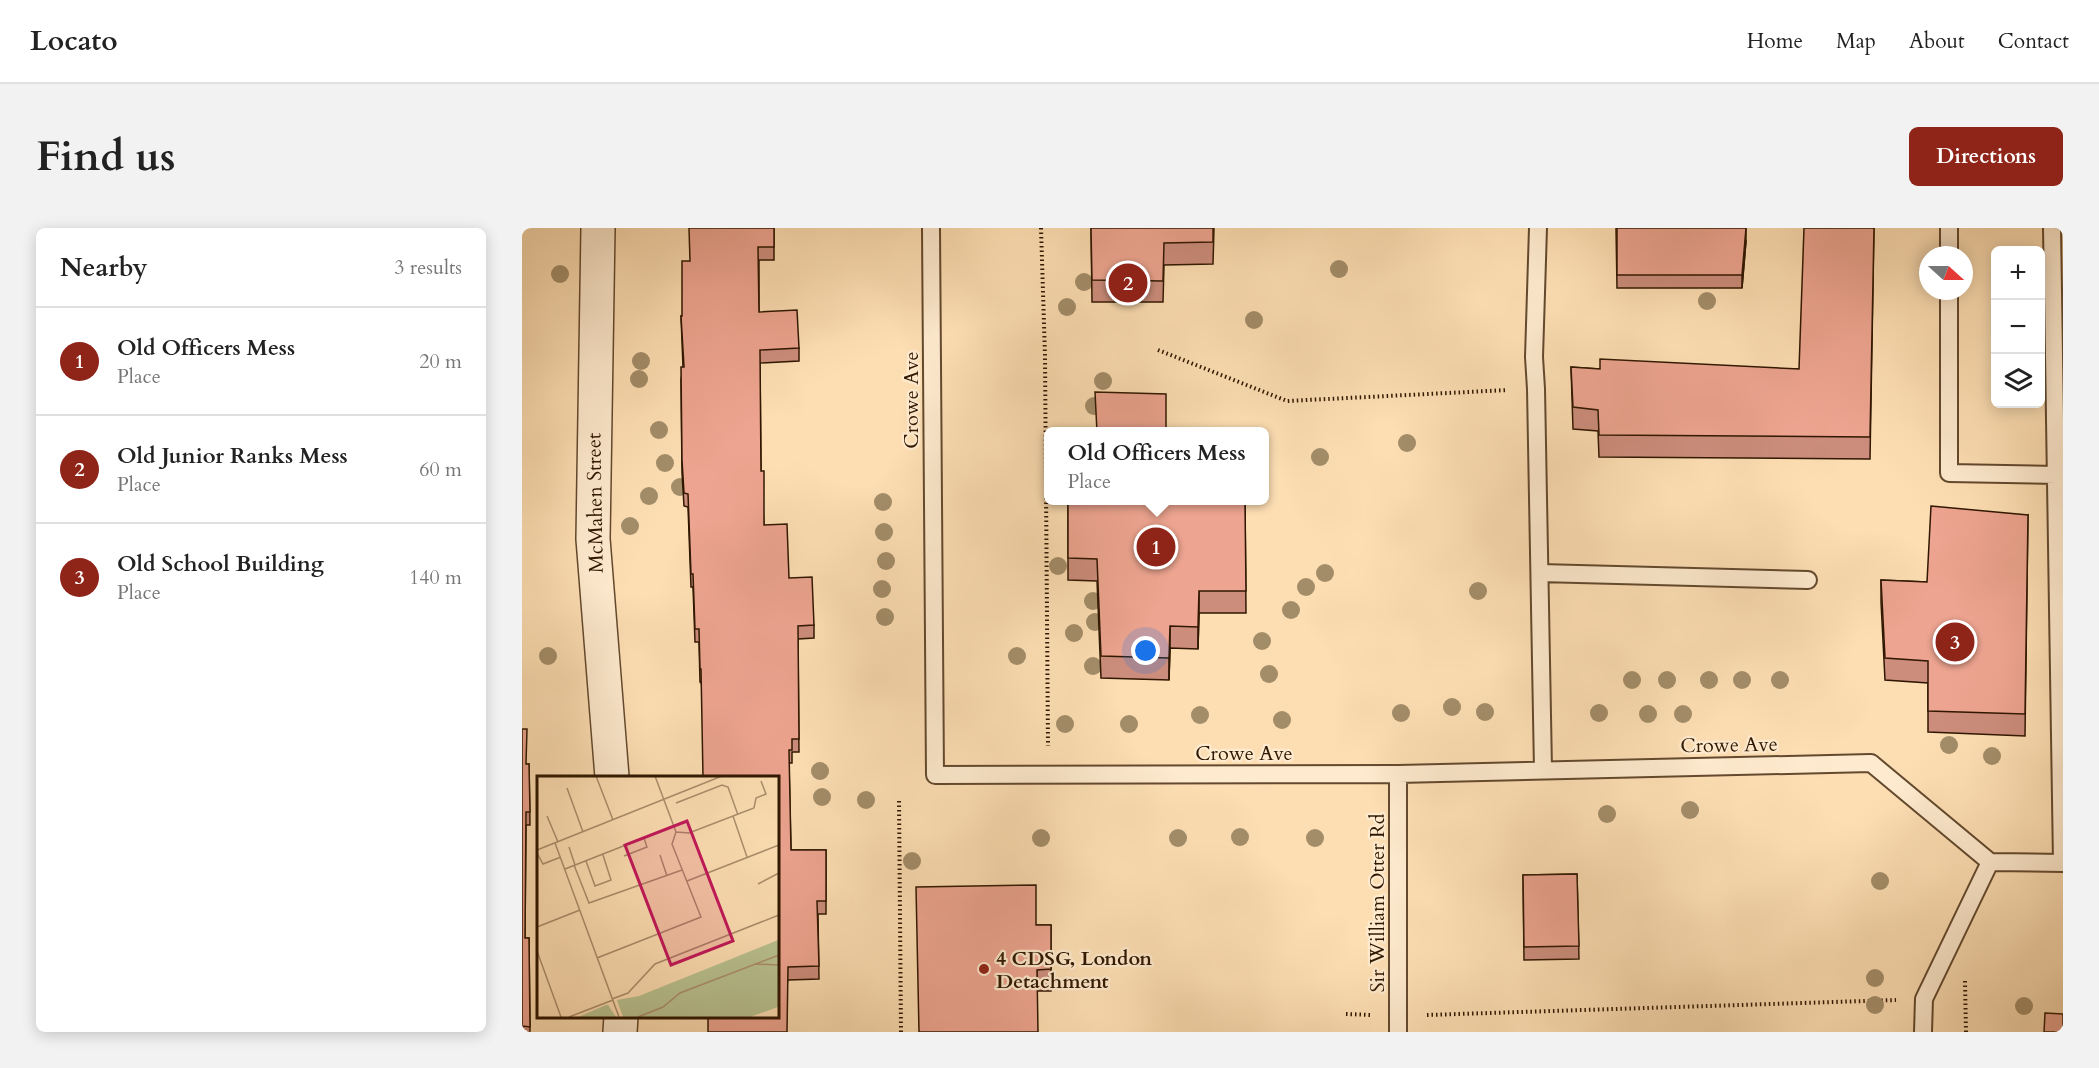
<!DOCTYPE html>
<html lang="en">
<head>
<meta charset="utf-8">
<style>
	:root { --surface:#fff; --page:#f2f2f2; --text:#222; --muted:#767676; --line:#e0e0e0; --accent:#8f2418 }
	body { margin:0; font-family:Cardo,serif; background:var(--page); color:var(--text) }
	.controls { position:absolute; right:18px; top:18px; display:grid; overflow:hidden; border-radius:9px; box-shadow:0 3px 15px #0003 }
	.controls button { width:54px; height:54px; display:grid; place-items:center; padding:0; border:0; border-bottom:2px solid var(--line); background:var(--surface); color:var(--text); font:30px sans-serif }
	.compass { position:absolute; left:1397px; top:18px; width:54px; height:54px; border-radius:50%; background:var(--surface); box-shadow:0 3px 15px #0003; rotate:111deg }
	.you { position:absolute; left:624px; top:423px; width:21px; height:21px; margin:-15px; border:4px solid #fff; border-radius:50%; background:#1a73e8; box-shadow:0 0 0 9px #1a73e833 }
	.badge { display:grid; place-items:center; width:39px; height:39px; border-radius:50%; background:var(--accent); color:#fff; font-size:20px; font-weight:700 }
	.pin { position:absolute; translate:-50% -50%; border:3px solid #fff; box-shadow:0 2px 6px #0006 }
	.popup { position:absolute; left:522px; top:199px; width:225px; height:78px; box-sizing:border-box; display:grid; place-content:center; border-radius:9px; background:var(--surface); filter:drop-shadow(0 2px 4px #0005); font-size:20px; white-space:nowrap; color:var(--muted) }
	.popup b { font-size:22px; color:var(--text) }
	.popup::after { content:''; position:absolute; left:50%; top:100%; margin-left:-12px; border:12px solid transparent; border-top-color:var(--surface) }
	.list { margin:0; padding:0; list-style:none }
	h2 { display:flex; justify-content:space-between; align-items:center; height:78px; margin:0; padding:0 24px; font-size:26px }
	h2 small { font-size:20px; font-weight:400; color:var(--muted) }
	.list li { display:grid; grid-template-columns:39px 1fr auto; gap:18px; align-items:center; box-sizing:border-box; height:108px; padding:0 24px; border-top:2px solid var(--line) }
	.list b { display:block; font-size:22px; white-space:nowrap }
	.list p { margin:0; font-size:20px; white-space:nowrap; color:var(--muted) }
	.list em { font-size:20px; font-style:normal; color:var(--muted) }
	.icon { flex:none; width:33px; height:33px; fill:none; stroke:currentColor; stroke-width:2; stroke-linecap:round; stroke-linejoin:round }
	.map { position:relative; flex:none; width:1541px; height:804px; overflow:hidden; border-radius:9px }
	header { display:flex; align-items:center; gap:36px; box-sizing:border-box; height:84px; padding:0 30px; background:var(--surface); border-bottom:2px solid var(--line) }
	header strong { font-size:28px }
	nav { display:flex; gap:33px; margin-inline-start:auto; font-size:21px }
	.intro { display:flex; align-items:center; justify-content:space-between; box-sizing:border-box; height:144px; padding:0 36px }
	h1 { margin:0; font-size:42px }
	.button { padding:15px 27px; border-radius:9px; background:var(--accent); color:#fff; font-size:21px; font-weight:700 }
	main { display:flex; gap:36px; padding:0 36px }
	aside { flex:1; background:var(--surface); border-radius:9px; box-shadow:0 3px 15px #0003 }
	.map>svg:first-child { display:block }
	.lines { fill:none; stroke-linecap:round; stroke-linejoin:round }
	.service-casing { stroke:#63492e; stroke-width:20 }
	.minor-casing { stroke:#63492e; stroke-width:36 }
	.path { stroke:#301701; stroke-width:4; stroke-dasharray:1.5 3; stroke-linecap:butt }
	.service { stroke:#feeace; stroke-width:16 }
	.minor { stroke:#feeace; stroke-width:33 }
	.tree { fill:#a38d69 }
	.wall { fill:#cc8d7c; stroke:#301701; stroke-width:1.5 }
	.shaded-wall { fill:#a67365; stroke:#301701; stroke-width:1.5 }
	.building { fill:#eda490; stroke:#301701; stroke-width:1.5 }
	.poi-dot { fill:#8f2418; stroke:#feeace; stroke-width:2 }
	.labels { text-anchor:middle; dominant-baseline:central; stroke-width:4.5; stroke-linejoin:round; paint-order:stroke }
	.street-label { font-size:20px; fill:#301701; stroke:#feeace }
	.poi-label { font-size:20px; font-weight:bold; fill:#301701; stroke:#feeace; text-anchor:start }
	.inset-road { fill:none; stroke:#ab8e6c; stroke-width:1.5 }
	.view { fill:#c2185b; fill-opacity:0.15; stroke:#c2185b; stroke-width:3 }
	.inset-edge { fill:none; stroke:#301701; stroke-width:3 }
</style>
</head>
<body>
<header>
<strong>Locato</strong>
<nav><a>Home</a><a>Map</a><a>About</a><a>Contact</a></nav>
</header>
<div class="intro"><h1>Find us</h1><a class="button">Directions</a></div>
<main>
<aside>
<h2>Nearby<small>3 results</small></h2>
<ul class="list">
<li><span class="badge">1</span><div><b>Old Officers Mess</b><p>Place</p></div><em>20 m</em></li>
<li><span class="badge">2</span><div><b>Old Junior Ranks Mess</b><p>Place</p></div><em>60 m</em></li>
<li><span class="badge">3</span><div><b>Old School Building</b><p>Place</p></div><em>140 m</em></li>
</ul>
</aside>
<div class="map">
<svg width="1541" height="804" viewBox="0 0 1541 804">
	<rect width="100%" height="100%" fill="#fddeb3"/>
	<filter id="stains"><feTurbulence type="fractalNoise" baseFrequency=".00333" numOctaves="4"/><feColorMatrix values="0 0 0 0 .2 0 0 0 0 .09 0 0 0 0 .02 0 0 0 .5 -.17"/></filter>
	<radialGradient id="worn" r=".72"><stop offset=".6" stop-color="#630" stop-opacity="0"/><stop offset="1" stop-color="#630" stop-opacity=".3"/></radialGradient>
	<g class="lines">
		<g class="service-casing">
			<path id="service" d="M 409,0 L 413,547 L 876,546 L 1349,535 L 1468,634 L 1541,635
				M 1016,0 L 1012,129 L 1014,161 L 1021,542
				M 1427,0 L 1427,27
				M 1530,0 L 1540,634
				M 1427,63 L 1427,245 L 1534,247
				M 1018,345 L 1286,352
				M 876,804 L 876,546
				M 1401,804 L 1402,771 L 1468,634"/>
		</g>
		<g class="minor-casing">
			<path id="minor" d="M 76,0 L 71,311 L 90,549
				M 98,804 L 99,788"/>
		</g>
		<path class="path" d="M 519,0 L 523,128 L 526,518
			M 636,122 L 765,173 L 986,162
			M 377,573 L 379,804
			M 1443,753 L 1444,804
			M 824,786 L 849,787
			M 905,787 L 1374,772"/>
		<use href="#service" class="service"/>
		<use href="#minor" class="minor"/>
	</g>
	<g class="tree">
		<circle cx="817" cy="41" r="9"/>
		<circle cx="38" cy="46" r="9"/>
		<circle cx="562" cy="54" r="9"/>
		<circle cx="1185" cy="73" r="9"/>
		<circle cx="545" cy="79" r="9"/>
		<circle cx="732" cy="92" r="9"/>
		<circle cx="119" cy="133" r="9"/>
		<circle cx="117" cy="151" r="9"/>
		<circle cx="581" cy="153" r="9"/>
		<circle cx="572" cy="178" r="9"/>
		<circle cx="137" cy="202" r="9"/>
		<circle cx="885" cy="215" r="9"/>
		<circle cx="798" cy="229" r="9"/>
		<circle cx="143" cy="235" r="9"/>
		<circle cx="158" cy="259" r="9"/>
		<circle cx="127" cy="268" r="9"/>
		<circle cx="361" cy="274" r="9"/>
		<circle cx="108" cy="298" r="9"/>
		<circle cx="362" cy="304" r="9"/>
		<circle cx="364" cy="333" r="9"/>
		<circle cx="536" cy="338" r="9"/>
		<circle cx="803" cy="345" r="9"/>
		<circle cx="784" cy="359" r="9"/>
		<circle cx="360" cy="361" r="9"/>
		<circle cx="956" cy="363" r="9"/>
		<circle cx="571" cy="373" r="9"/>
		<circle cx="769" cy="382" r="9"/>
		<circle cx="363" cy="389" r="9"/>
		<circle cx="573" cy="394" r="9"/>
		<circle cx="552" cy="405" r="9"/>
		<circle cx="740" cy="413" r="9"/>
		<circle cx="26" cy="428" r="9"/>
		<circle cx="495" cy="428" r="9"/>
		<circle cx="571" cy="438" r="9"/>
		<circle cx="747" cy="446" r="9"/>
		<circle cx="1110" cy="452" r="9"/>
		<circle cx="1145" cy="452" r="9"/>
		<circle cx="1187" cy="452" r="9"/>
		<circle cx="1220" cy="452" r="9"/>
		<circle cx="1258" cy="452" r="9"/>
		<circle cx="930" cy="479" r="9"/>
		<circle cx="963" cy="484" r="9"/>
		<circle cx="879" cy="485" r="9"/>
		<circle cx="1077" cy="485" r="9"/>
		<circle cx="1126" cy="486" r="9"/>
		<circle cx="1161" cy="486" r="9"/>
		<circle cx="678" cy="487" r="9"/>
		<circle cx="760" cy="492" r="9"/>
		<circle cx="543" cy="496" r="9"/>
		<circle cx="607" cy="496" r="9"/>
		<circle cx="1427" cy="517" r="9"/>
		<circle cx="1470" cy="528" r="9"/>
		<circle cx="298" cy="543" r="9"/>
		<circle cx="300" cy="569" r="9"/>
		<circle cx="344" cy="572" r="9"/>
		<circle cx="1168" cy="582" r="9"/>
		<circle cx="1085" cy="586" r="9"/>
		<circle cx="718" cy="609" r="9"/>
		<circle cx="519" cy="610" r="9"/>
		<circle cx="656" cy="610" r="9"/>
		<circle cx="793" cy="610" r="9"/>
		<circle cx="390" cy="633" r="9"/>
		<circle cx="1358" cy="653" r="9"/>
		<circle cx="1353" cy="750" r="9"/>
		<circle cx="1353" cy="777" r="9"/>
		<circle cx="1502" cy="778" r="9"/>
	</g>
	<path class="wall" d="M 252,0 L 252,32 L 237,32 L 237,84 L 277,120 L 277,133 L 238,135 L 239,243 L 242,297 L 267,350 L 292,397 L 292,410 L 276,411 L 277,524 L 270,524 L 270,535 L 267,535 L 269,622 L 304,622 L 304,686 L 296,686 L 297,751 L 266,752 L 255,788 L 179,454 L 178,454 L 177,414 L 173,414 L 171,359 L 169,359 L 166,279 L 162,278 L 160,245 L 159,152 L 161,139 L 159,88 L 160,88 Z
		M 569,0 L 692,0 L 691,36 L 642,37 L 641,74 L 570,74 Z
		M 1094,0 L 1224,13 L 1220,60 L 1095,60 Z
		M 1352,0 L 1348,231 L 1077,229 L 1076,203 L 1051,201 L 1049,139 L 1078,141 L 1277,141 Z
		M 546,273 L 723,273 L 724,385 L 677,385 L 676,421 L 648,420 L 647,452 L 579,450 L 575,353 L 546,352 Z
		M 1506,287 L 1503,508 L 1406,504 L 1406,455 L 1363,452 L 1359,374 L 1359,352 L 1405,354 Z
		M 4,536 L 7,536 L 8,597 L 4,597 L 3,710 L 7,710 L 8,804 L 0,804 Z
		M 1055,646 L 1057,731 L 1002,732 L 1001,647 Z
		M 514,697 L 529,697 L 529,763 L 515,763 Z"/>
	<path class="shaded-wall" d="M 1224,0 L 1224,13 L 1220,60 L 1220,47 Z
		M 677,363 L 677,385 L 676,421 L 676,399 Z
		M 648,398 L 648,420 L 647,452 L 647,430 Z"/>
	<path class="building" d="M 167,0 L 252,0 L 252,19 L 236,19 L 237,84 L 275,82 L 277,120 L 238,122 L 239,243 L 242,243 L 242,297 L 265,296 L 267,350 L 290,349 L 292,397 L 276,398 L 277,511 L 270,511 L 270,522 L 267,522 L 269,622 L 304,622 L 304,673 L 295,673 L 297,738 L 266,739 L 265,804 L 186,804 L 186,788 L 255,788 L 255,549 L 181,549 L 179,441 L 178,441 L 177,401 L 173,401 L 171,346 L 169,346 L 166,266 L 162,265 L 160,232 L 159,139 L 162,139 L 159,88 L 160,88 L 160,33 L 168,33 Z
		M 569,0 L 691,0 L 691,14 L 642,15 L 641,53 L 570,52 Z
		M 1095,0 L 1224,0 L 1220,47 L 1095,47 Z
		M 1282,0 L 1352,0 L 1348,209 L 1077,207 L 1076,182 L 1051,179 L 1049,139 L 1078,141 L 1078,131 L 1277,141 Z
		M 573,164 L 644,166 L 644,203 L 648,204 L 575,204 Z
		M 546,273 L 723,273 L 724,363 L 677,363 L 676,399 L 648,398 L 647,430 L 579,428 L 575,331 L 546,330 Z
		M 1409,278 L 1506,287 L 1503,486 L 1406,483 L 1406,433 L 1363,430 L 1359,352 L 1405,354 Z
		M 0,501 L 5,501 L 4,536 L 7,536 L 8,584 L 4,584 L 3,710 L 7,710 L 8,799 L 1,798 L 1,804 L 0,804 Z
		M 1055,646 L 1057,718 L 1002,719 L 1001,647 Z
		M 514,657 L 514,697 L 529,697 L 529,741 L 515,742 L 516,804 L 397,804 L 394,659 Z
		M 1523,785 L 1541,786 L 1541,804 L 1522,804 Z"/>
	<circle class="poi-dot" cx="462" cy="741" r="6"/>
	<g class="labels">
		<g class="street-label">
			<text transform="translate(389 172) rotate(-90)">Crowe Ave</text>
			<text transform="translate(73 275) rotate(-91)">McMahen Street</text>
			<text transform="translate(1207 517) rotate(-1)">Crowe Ave</text>
			<text x="722" y="525">Crowe Ave</text>
			<text transform="translate(855 675) rotate(-90)">Sir William Otter Rd</text>
		</g>
		<g class="poi-label">
			<text x="474" y="730">4 CDSG, London<tspan x="474" dy="23">Detachment</tspan></text>
		</g>
	</g>
	<g transform="translate(15 548)">
		<rect width="242" height="242" fill="#fddeb3"/>
		<path d="M 241,164 L 241,231 L 213,241 L 86,241 L 80,224 L 102,220 ZM 71,229 L 79,241 L 41,241 L 69,229 Z" fill="#b9c291"/>
		<path class="inset-road" d="M 59,0 L 76,44M 30,12 L 46,56M 139,27 L 185,9 L 191,11 L 201,39M 10,40 L 21,66M 196,40 L 217,32 L 219,22 L 229,18 L 224,5M 139,56 L 152,57 L 196,40 L 210,81M 18,67 L 82,241M 32,71 L 38,89M 0,74 L 185,0M 0,77 L 6,88 L 24,81M 123,79 L 130,100M 87,80 L 110,71 L 107,62M 49,85 L 58,110 L 74,104 L 66,79M 37,89 L 52,127 L 145,94M 28,93 L 137,50M 150,105 L 242,69M 221,108 L 242,97M 0,151 L 43,134M 0,175 L 24,241M 60,182 L 164,141 L 135,68 L 139,56 L 118,0M 217,188 L 242,189M 75,223 L 91,217 L 118,188 L 242,139M 32,241 L 76,224M 101,241 L 126,231 L 143,217 L 242,179"/>
		<path class="view" d="M 150,45 L 196,165 L 134,189 L 88,69 Z"/>
		<rect width="242" height="242" class="inset-edge"/>
	</g>
	<rect width="100%" height="100%" filter="url(#stains)"/>
	<rect width="100%" height="100%" fill="url(#worn)"/>
</svg>
<div class="controls">
<button>+</button>
<button>−</button>
<button><svg class="icon" aria-label="layers" viewBox="0 0 24 24"><path d="M12 4l9 5-9 5-9-5zM3 14l9 5 9-5"/></svg></button>
</div>
<svg class="compass" viewBox="-18 -18 36 36"><path d="M0-13l5 13h-10z" fill="#e53935"/><path d="M0 13l5-13h-10z" fill="#767676"/></svg>
<div class="you"></div>
<div class="pin badge" style="left:634px;top:319px">1</div>
<div class="popup"><b>Old Officers Mess</b>Place</div>
<div class="pin badge" style="left:606px;top:55px">2</div>
<div class="pin badge" style="left:1433px;top:414px">3</div>
</div>
</main>
</body>
</html>
